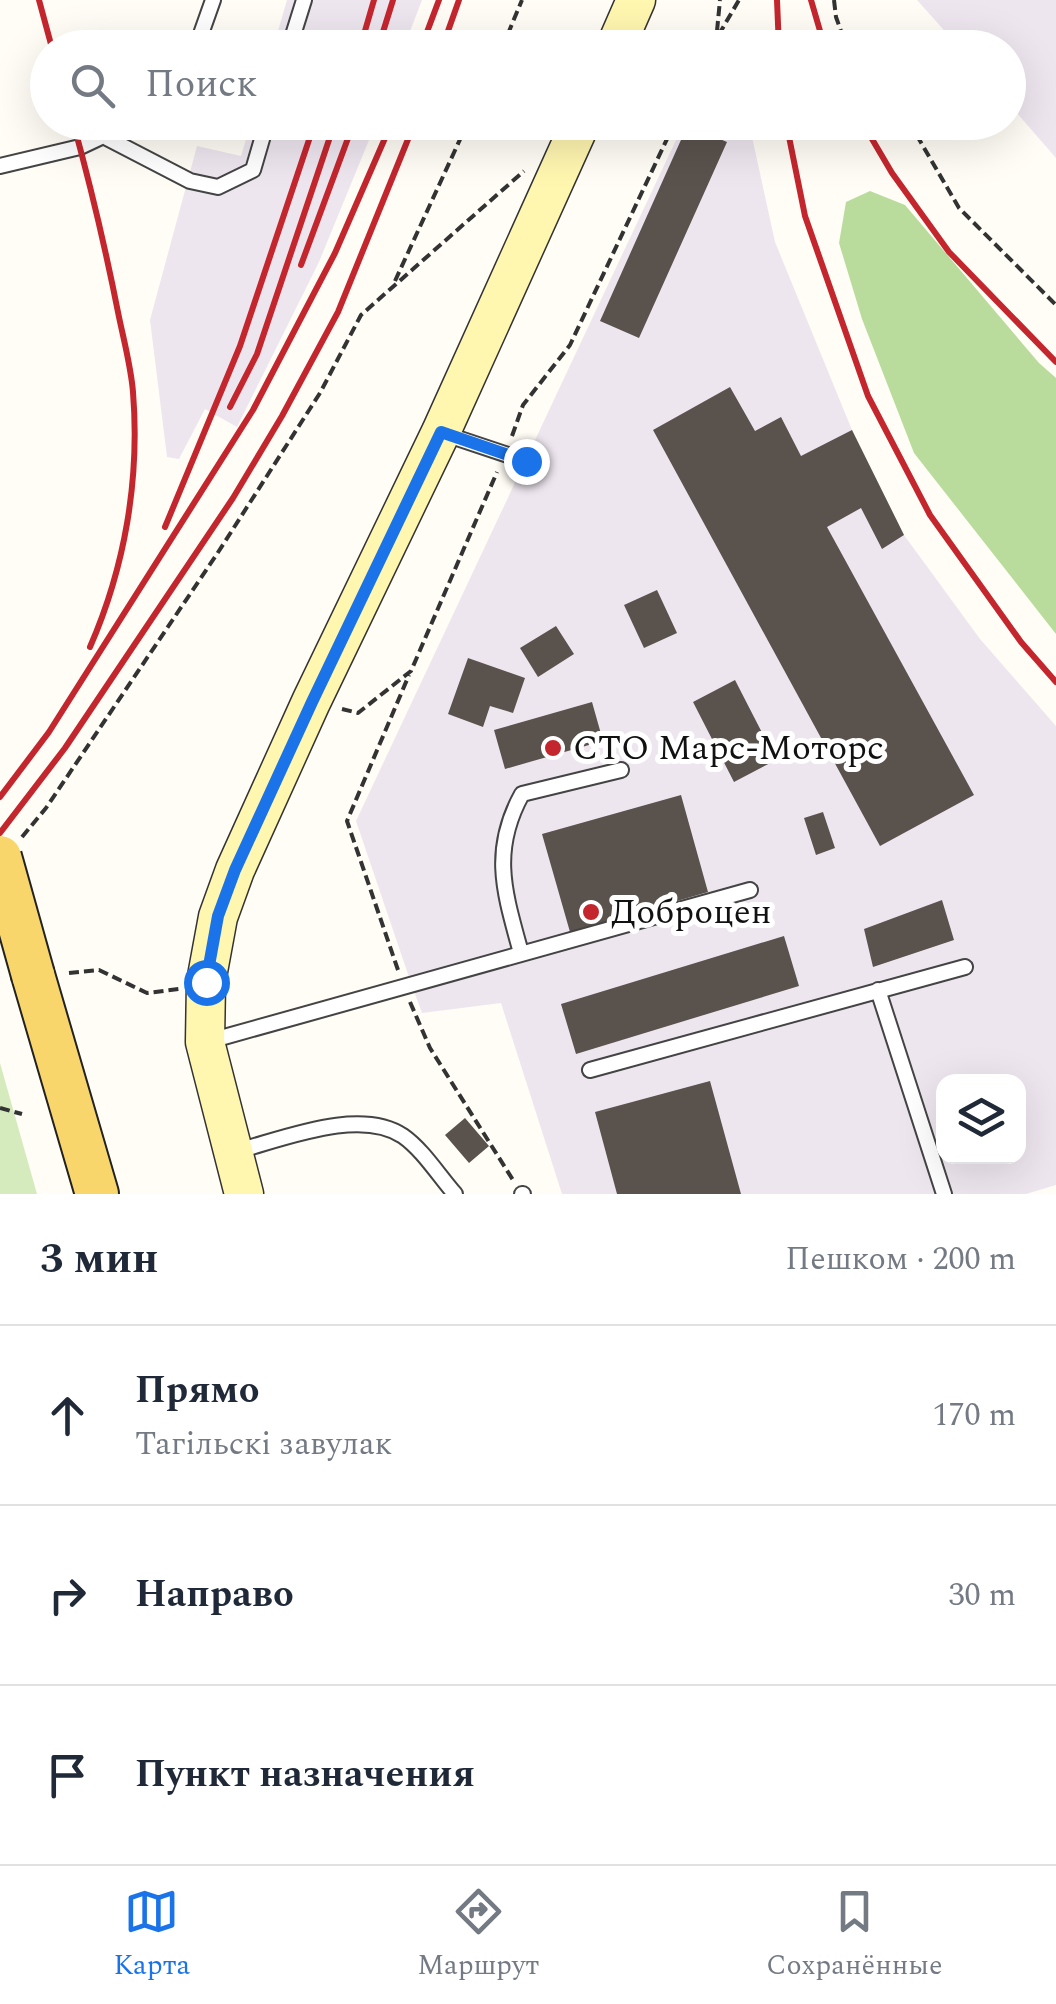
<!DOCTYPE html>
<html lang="ru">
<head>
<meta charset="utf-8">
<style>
	:root { --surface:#fff; --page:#f6f6f7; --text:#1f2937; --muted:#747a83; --line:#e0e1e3; --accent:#1a73e8 }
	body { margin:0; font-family:Spectral,serif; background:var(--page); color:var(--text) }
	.controls { position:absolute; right:30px; bottom:30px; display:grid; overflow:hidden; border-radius:20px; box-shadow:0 10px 40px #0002 }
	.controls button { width:90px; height:90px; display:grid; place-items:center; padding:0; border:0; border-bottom:2px solid var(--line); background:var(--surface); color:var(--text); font:50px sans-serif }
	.stop { position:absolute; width:30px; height:30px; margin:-22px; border:8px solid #1a73e8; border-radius:50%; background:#fff }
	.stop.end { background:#1a73e8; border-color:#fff; box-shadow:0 2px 10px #0008 }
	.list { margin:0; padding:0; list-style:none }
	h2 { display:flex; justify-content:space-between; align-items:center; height:130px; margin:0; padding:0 40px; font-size:42px }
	h2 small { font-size:32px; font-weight:400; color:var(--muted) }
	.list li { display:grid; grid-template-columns:65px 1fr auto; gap:30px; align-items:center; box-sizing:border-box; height:180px; padding:0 40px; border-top:2px solid var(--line) }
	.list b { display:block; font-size:38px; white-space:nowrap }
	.list p { margin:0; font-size:32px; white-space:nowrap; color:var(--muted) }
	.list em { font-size:32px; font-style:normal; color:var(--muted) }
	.icon { flex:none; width:55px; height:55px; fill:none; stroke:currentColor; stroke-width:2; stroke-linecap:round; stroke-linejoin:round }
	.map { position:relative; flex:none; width:1056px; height:1194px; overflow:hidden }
	.search { position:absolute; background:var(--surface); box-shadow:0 10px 40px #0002; left:30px; right:30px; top:30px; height:110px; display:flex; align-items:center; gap:25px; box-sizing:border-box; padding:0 35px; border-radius:55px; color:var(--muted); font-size:38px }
	.sheet { height:670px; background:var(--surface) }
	nav { display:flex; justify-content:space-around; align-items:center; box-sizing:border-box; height:140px; border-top:2px solid var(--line); background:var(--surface); font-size:28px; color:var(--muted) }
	nav a { display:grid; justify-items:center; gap:5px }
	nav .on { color:var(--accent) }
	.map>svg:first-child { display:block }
	.industrial { fill:#eee6ef; fill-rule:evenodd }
	.green { fill:#d5ebbd }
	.forest { fill:#b9dc9c }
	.building { fill:#5a524d }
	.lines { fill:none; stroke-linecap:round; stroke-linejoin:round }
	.lane-casing { stroke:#444; stroke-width:18 }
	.secondary-casing { stroke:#333; stroke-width:41 }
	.primary-casing { stroke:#222; stroke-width:46 }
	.path { stroke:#333; stroke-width:4; stroke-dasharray:10 5; stroke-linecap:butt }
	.lane { stroke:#fff; stroke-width:14 }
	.secondary { stroke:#fff6b0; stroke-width:38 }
	.primary { stroke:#f9d66b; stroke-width:42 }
	.rail { stroke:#c4262e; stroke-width:6 }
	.primary-bridge-casing { stroke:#222; stroke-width:46; stroke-linecap:butt }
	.primary-bridge { stroke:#f9d66b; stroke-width:42 }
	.route { stroke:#1a73e8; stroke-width:12 }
	.poi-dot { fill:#c4262e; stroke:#fff; stroke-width:4 }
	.labels { text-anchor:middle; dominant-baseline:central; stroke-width:10; stroke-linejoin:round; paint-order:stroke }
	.poi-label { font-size:35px; fill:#111; stroke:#fff; text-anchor:start }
</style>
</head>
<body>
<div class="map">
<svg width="1056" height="1194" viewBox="0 0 1056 1194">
	<rect width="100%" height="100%" fill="#fffdf5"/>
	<path class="industrial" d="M 287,0 L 422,0 L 404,47 L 273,48 Z
		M 917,0 L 1056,0 L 1056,158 L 1009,104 L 1008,48 L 959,47 Z
		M 251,123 L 376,123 L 319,262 L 237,427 L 205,409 L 179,459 L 167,457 L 150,320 L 197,146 L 241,156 Z
		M 684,123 L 749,123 L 775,242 L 852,430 L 904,535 L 980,639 L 1056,726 L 1056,1185 L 1026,1194 L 562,1194 L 501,1003 L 422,1013 L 411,983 L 356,821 ZM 944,1082 L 1018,1082 L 1018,1156 L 944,1156 Z"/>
	<path class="green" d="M 0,1063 L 37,1194 L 0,1194 Z"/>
	<path class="forest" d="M 870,191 L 905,205 L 1039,363 L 1056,378 L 1056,634 L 914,453 L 862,319 L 839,243 L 846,202 Z"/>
	<path class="building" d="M 689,122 L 721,122 L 715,137 L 727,142 L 639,338 L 600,321 Z
		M 730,387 L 755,431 L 781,417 L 801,456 L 852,430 L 904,535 L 882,549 L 861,508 L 827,527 L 974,795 L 880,846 L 653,430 Z
		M 657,590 L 677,633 L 644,648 L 624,605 Z
		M 556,626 L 574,654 L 538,677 L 520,648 Z
		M 468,658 L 525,678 L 513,713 L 490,706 L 483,727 L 448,714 Z
		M 735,680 L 776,760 L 734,782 L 693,702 Z
		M 592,702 L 603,741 L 505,769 L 494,730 Z
		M 681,795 L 708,892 L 570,932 L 542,834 Z
		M 823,812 L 835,848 L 816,855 L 804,818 Z
		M 942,900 L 954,940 L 873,967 L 864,929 Z
		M 784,936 L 799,986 L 576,1054 L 561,1004 Z
		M 710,1081 L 741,1194 L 617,1194 L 595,1112 Z
		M 465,1118 L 489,1146 L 469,1163 L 445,1135 Z"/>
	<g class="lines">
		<g class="lane-casing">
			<path id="lane" d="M 196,48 L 213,0
				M 289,48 L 304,0
				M 107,138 L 190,181 L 218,187 L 253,170 L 267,122
				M 0,166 L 80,147 L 133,122
				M 442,433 L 526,461
				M 521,953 C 505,894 490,852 522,794 L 621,770
				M 878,990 L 944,1194
				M 206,1042 L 750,890
				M 590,1070 L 965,967
				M 237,1151 C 283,1139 360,1107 403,1136 C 423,1150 439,1176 455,1194
				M 522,1194 L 523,1194"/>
		</g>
		<g class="secondary-casing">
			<path id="secondary" d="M 615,48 L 636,0
				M 244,1194 L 205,1042 L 206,982 L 218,917 L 235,870 L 311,702 L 441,432 L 581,122"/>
		</g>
		<g class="primary-casing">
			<path id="primary" d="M 33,975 L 97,1194"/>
		</g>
		<path class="path" d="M 834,0 L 836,17 L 847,48
			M 717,31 L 720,0
			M 502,48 L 522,0
			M 711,48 L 739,0
			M 909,122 L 959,208 L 1056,305
			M 395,281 L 468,122
			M 512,436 L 523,405 L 570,345 L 675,122
			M 342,709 L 358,713 L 411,671 L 497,472
			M 22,837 L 46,808 L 217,554 L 320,393 L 361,315 L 524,171
			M 398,970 L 347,821 L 409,675
			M 69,973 L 99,970 L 147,993 L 179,989
			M 410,1002 L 430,1048 L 513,1180
			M 0,1108 L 22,1114"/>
		<use href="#lane" class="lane"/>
		<use href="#secondary" class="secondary"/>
		<use href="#primary" class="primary"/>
		<path class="rail" d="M 39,0 L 52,48
			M 777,0 L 779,48
			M 811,0 L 825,48
			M 360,48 L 374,0
			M 378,48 L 393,0
			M 421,48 L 439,0
			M 442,48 L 459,0
			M 73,122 C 91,187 106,251 119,317 C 124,341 131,367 133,392 C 140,479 125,567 90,647
			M 786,122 L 805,216 L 868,396 L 930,515 L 1021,642 L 1056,682
			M 862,122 L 892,173 L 949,252 L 1056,362
			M 301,265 L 354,122
			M 230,407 L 257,354 L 335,122
			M 165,527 L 240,346 L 315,122
			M 0,797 L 49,732 L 253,410 L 335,253 L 392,122
			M 0,833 L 65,748 L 233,498 L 282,416 L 338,312 L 415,122"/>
		<g class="primary-bridge-casing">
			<path id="primary-bridge" d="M 0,857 L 33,975"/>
		</g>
		<use href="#primary-bridge" class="primary-bridge"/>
	</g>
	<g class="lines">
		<path class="route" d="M 206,982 L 218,916 L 235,870 L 312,702 L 441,432 L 526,461"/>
	</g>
	<g class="poi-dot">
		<circle cx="553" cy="748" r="10"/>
		<circle cx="591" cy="912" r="10"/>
	</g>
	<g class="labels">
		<g class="poi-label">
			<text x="573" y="748">СТО Марс-Моторс</text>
			<text x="611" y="912">Доброцен</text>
		</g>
	</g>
</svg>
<div class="controls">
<button><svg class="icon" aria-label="layers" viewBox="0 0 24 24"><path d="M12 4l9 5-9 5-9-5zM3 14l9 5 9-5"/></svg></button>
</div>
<div class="stop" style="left:206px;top:982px"></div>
<div class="stop end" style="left:526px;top:461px"></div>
<div class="search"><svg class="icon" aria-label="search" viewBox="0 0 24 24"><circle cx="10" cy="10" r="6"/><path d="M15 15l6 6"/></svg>Поиск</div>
</div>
<section class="sheet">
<h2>3 мин<small>Пешком · 200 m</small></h2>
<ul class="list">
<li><svg class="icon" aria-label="ahead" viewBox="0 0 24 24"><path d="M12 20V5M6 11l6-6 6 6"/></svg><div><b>Прямо</b><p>Тагільскі завулак</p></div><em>170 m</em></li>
<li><svg class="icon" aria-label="right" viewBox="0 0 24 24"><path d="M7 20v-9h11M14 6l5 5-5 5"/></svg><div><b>Направо</b></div><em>30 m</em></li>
<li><svg class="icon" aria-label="arrive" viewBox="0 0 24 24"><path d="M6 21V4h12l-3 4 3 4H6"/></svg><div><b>Пункт назначения</b></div></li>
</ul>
</section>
<nav>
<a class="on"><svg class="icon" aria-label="map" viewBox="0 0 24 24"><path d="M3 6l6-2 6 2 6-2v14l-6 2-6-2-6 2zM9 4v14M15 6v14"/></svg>Карта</a>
<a><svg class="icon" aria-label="directions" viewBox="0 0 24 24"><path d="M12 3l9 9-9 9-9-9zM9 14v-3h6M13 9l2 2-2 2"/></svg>Маршрут</a>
<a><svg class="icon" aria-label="saved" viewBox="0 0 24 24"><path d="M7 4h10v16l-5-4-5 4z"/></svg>Сохранённые</a>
</nav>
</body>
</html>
